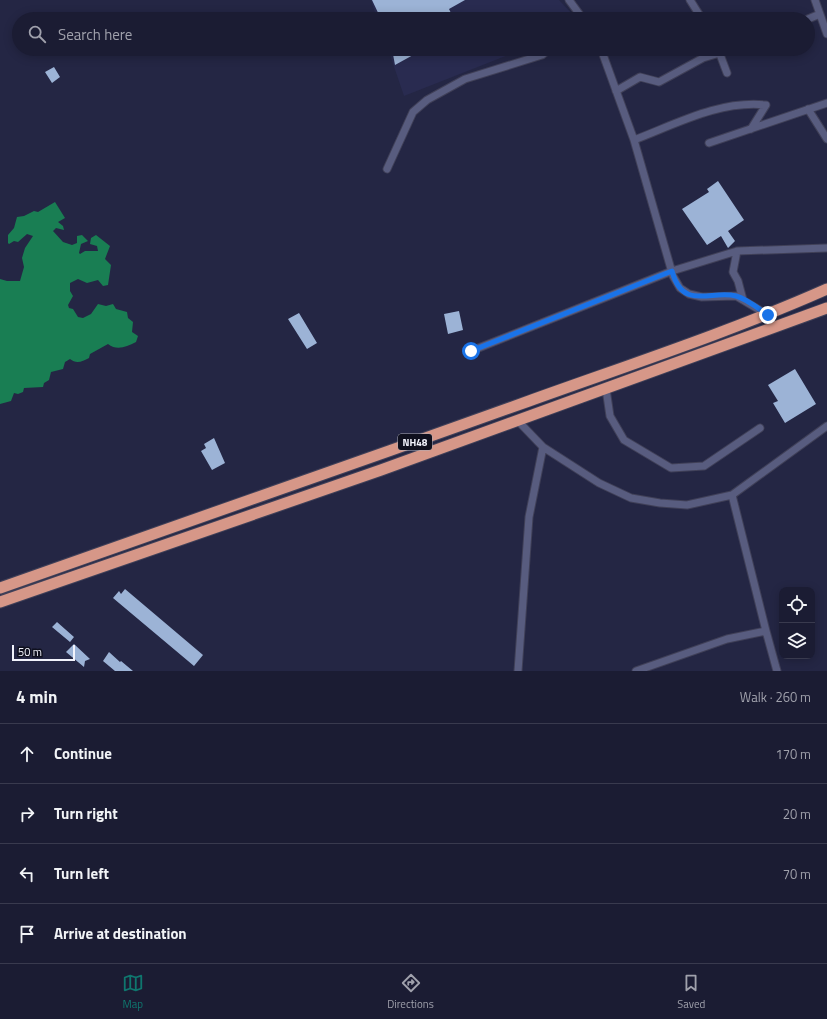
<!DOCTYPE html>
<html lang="en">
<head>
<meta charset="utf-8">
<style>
	:root { --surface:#1b1c33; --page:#24253b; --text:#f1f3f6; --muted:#a0a1ac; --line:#393a4e; --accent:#0f766e }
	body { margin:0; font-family:"Titillium Web",sans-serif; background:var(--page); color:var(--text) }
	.controls { position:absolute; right:12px; bottom:12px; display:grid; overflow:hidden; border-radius:8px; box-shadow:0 2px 10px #0003 }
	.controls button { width:36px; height:36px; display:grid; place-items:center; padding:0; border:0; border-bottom:1px solid var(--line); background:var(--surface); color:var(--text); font:20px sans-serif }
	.scale { position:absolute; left:12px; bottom:10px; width:63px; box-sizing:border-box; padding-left:4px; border:2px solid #f2f3fc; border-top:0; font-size:11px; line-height:14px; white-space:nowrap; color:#f2f3fc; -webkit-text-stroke:3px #0f101e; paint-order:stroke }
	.stop { position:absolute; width:12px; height:12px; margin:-9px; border:3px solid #1a73e8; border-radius:50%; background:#fff }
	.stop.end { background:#1a73e8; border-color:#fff; box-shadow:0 1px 4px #0008 }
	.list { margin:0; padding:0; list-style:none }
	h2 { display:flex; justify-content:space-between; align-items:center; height:52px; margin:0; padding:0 16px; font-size:17px }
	h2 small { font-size:13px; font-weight:400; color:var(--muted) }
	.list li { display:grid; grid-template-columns:26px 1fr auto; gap:12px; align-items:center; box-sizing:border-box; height:60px; padding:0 16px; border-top:1px solid var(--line) }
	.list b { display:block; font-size:15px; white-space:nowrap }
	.list em { font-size:13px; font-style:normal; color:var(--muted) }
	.icon { flex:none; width:22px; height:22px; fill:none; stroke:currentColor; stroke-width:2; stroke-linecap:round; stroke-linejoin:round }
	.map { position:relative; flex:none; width:827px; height:671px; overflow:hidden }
	.search { position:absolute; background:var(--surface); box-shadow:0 2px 10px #0003; left:12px; right:12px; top:12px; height:44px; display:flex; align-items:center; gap:10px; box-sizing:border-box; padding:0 14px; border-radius:22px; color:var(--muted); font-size:15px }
	.sheet { height:292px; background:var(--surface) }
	nav { display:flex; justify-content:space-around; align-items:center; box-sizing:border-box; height:56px; border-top:1px solid var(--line); background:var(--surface); font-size:11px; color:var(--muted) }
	nav a { display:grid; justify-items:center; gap:2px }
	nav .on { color:var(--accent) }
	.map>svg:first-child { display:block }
	.built { fill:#292b50 }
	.water { fill:#197e53 }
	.building { fill:#9cb3d6 }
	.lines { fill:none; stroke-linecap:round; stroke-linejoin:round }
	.minor-casing { stroke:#404058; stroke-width:9 }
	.trunk-casing { stroke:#404058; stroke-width:13 }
	.minor { stroke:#585c7f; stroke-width:7 }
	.trunk { stroke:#d69788; stroke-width:11 }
	.route { stroke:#1a73e8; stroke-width:5 }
	.labels { text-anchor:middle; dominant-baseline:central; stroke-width:4; stroke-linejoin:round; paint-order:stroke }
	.shield { fill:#0f101e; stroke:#aeafb9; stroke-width:1 }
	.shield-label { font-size:10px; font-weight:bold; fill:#f2f3fc }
</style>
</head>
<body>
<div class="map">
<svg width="827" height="671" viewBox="0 0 827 671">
	<rect width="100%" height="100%" fill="#242644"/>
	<path class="built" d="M 371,0 L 559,0 L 574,16 L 568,19 L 377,19 Z
		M 388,49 L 523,49 L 404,96 Z"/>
	<path class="water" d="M 55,202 L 65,218 L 58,222 L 63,226 L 64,230 L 56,228 L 53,231 L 63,242 L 72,245 L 77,243 L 77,236 L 82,235 L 88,241 L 81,244 L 79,253 L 80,254 L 85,251 L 98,251 L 97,246 L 90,244 L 91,238 L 96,235 L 110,246 L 105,259 L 111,265 L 108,285 L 103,286 L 98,280 L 87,283 L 78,279 L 70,283 L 70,291 L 73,296 L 68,305 L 69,308 L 73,309 L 78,317 L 83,318 L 91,314 L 98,304 L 106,306 L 113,304 L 116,309 L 127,312 L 128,318 L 133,322 L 132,332 L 138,336 L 136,342 C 126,347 117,351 108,344 L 90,354 L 89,358 C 82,362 76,364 70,359 L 65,362 L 63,369 L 51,372 L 49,380 L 44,383 L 43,387 L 24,388 L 23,392 L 18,394 L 14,393 L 11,401 L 0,404 L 0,279 L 7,281 L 20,281 L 24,267 L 22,258 L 25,248 L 33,236 L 27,234 L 18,242 L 14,241 L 9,244 L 8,243 L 8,235 L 14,228 L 17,217 L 24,216 L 34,211 L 38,212 Z"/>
	<path class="building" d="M 372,0 L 465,0 L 449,9 L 454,19 L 381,19 Z
		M 392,49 L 424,49 L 395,65 Z
		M 54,67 L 60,77 L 52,83 L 45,72 Z
		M 718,181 L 744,220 L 728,231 L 735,241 L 728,248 L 721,236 L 707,245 L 682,209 L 709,192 L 707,189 Z
		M 459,311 L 463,330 L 448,334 L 444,314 Z
		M 299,313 L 317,343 L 307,349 L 288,319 Z
		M 795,369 L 816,404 L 785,423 L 773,403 L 778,401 L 768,385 Z
		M 214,438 L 225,463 L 212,470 L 201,451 L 206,448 L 204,444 Z
		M 125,589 L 203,655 L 194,666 L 113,598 L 119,591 L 121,594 Z
		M 57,622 L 74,637 L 70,642 L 52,627 Z
		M 74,644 L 90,659 L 85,661 L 84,667 L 66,652 Z
		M 109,652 L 120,662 L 121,661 L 133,671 L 115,671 L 103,661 Z"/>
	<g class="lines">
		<g class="minor-casing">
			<path id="minor" d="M 569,0 L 583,19
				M 690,0 L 702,19
				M 815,0 L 827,34
				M 808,19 L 820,14
				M 601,49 L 634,140 L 673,276 L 680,288 L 689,294 L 702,297 L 736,296 L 768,315
				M 718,49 L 727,73
				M 616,91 L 640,77 L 659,82 L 703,58 L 733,49
				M 808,109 L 827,139
				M 634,140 C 676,124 720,100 766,105 L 751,129
				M 709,143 L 827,103
				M 387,169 L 413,112 L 427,100 L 465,79 L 542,55 L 549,49
				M 743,300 L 738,281 L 733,272 L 737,251 L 827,248
				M 471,351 L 672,271 L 737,251
				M 606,389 L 610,416 L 624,440 L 671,468 L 704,466 L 760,428
				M 543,447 L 599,483 L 631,498 L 660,503 L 687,505 L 732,495 L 827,426
				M 766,631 L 777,671
				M 518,671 L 529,517 L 543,447 L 518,421
				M 636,671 L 727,639 L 766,631 L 732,495"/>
		</g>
		<g class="trunk-casing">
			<path id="trunk" d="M 0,588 C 177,526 353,464 529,401 C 629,365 730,332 827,289
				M 0,602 L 381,470 L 827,308"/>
		</g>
		<use href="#minor" class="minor"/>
		<use href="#trunk" class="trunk"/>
	</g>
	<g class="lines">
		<path class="route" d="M 471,351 L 672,271 C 683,312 712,289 736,296 C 747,299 759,309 768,315"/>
	</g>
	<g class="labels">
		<rect class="shield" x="398" y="434" width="34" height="16" rx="3"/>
		<g class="shield-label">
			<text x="415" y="442">NH48</text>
		</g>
	</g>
</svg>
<div class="controls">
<button><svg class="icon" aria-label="locate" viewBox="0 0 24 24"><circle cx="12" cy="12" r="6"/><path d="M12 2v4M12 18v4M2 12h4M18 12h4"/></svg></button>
<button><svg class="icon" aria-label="layers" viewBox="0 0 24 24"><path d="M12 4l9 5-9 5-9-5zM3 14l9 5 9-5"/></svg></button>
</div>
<div class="scale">50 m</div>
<div class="stop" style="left:471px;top:351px"></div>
<div class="stop end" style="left:768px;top:315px"></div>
<div class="search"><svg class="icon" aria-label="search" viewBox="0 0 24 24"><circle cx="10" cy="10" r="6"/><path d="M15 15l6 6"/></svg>Search here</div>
</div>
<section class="sheet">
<h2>4 min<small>Walk · 260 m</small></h2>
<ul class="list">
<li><svg class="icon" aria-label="ahead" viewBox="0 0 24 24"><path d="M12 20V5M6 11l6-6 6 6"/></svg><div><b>Continue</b></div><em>170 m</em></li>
<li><svg class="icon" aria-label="right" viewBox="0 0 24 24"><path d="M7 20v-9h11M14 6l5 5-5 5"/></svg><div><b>Turn right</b></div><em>20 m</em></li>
<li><svg class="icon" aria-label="left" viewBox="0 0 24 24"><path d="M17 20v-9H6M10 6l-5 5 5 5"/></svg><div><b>Turn left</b></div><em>70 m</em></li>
<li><svg class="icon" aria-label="arrive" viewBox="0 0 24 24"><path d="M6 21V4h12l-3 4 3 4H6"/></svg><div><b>Arrive at destination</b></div></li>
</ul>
</section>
<nav>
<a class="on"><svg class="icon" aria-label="map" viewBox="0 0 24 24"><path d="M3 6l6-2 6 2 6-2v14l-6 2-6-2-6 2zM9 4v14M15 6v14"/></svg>Map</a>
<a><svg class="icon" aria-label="directions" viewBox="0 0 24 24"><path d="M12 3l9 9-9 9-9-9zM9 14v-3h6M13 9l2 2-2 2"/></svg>Directions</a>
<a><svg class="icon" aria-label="saved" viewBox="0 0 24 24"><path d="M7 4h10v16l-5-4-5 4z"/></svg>Saved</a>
</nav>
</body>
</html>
